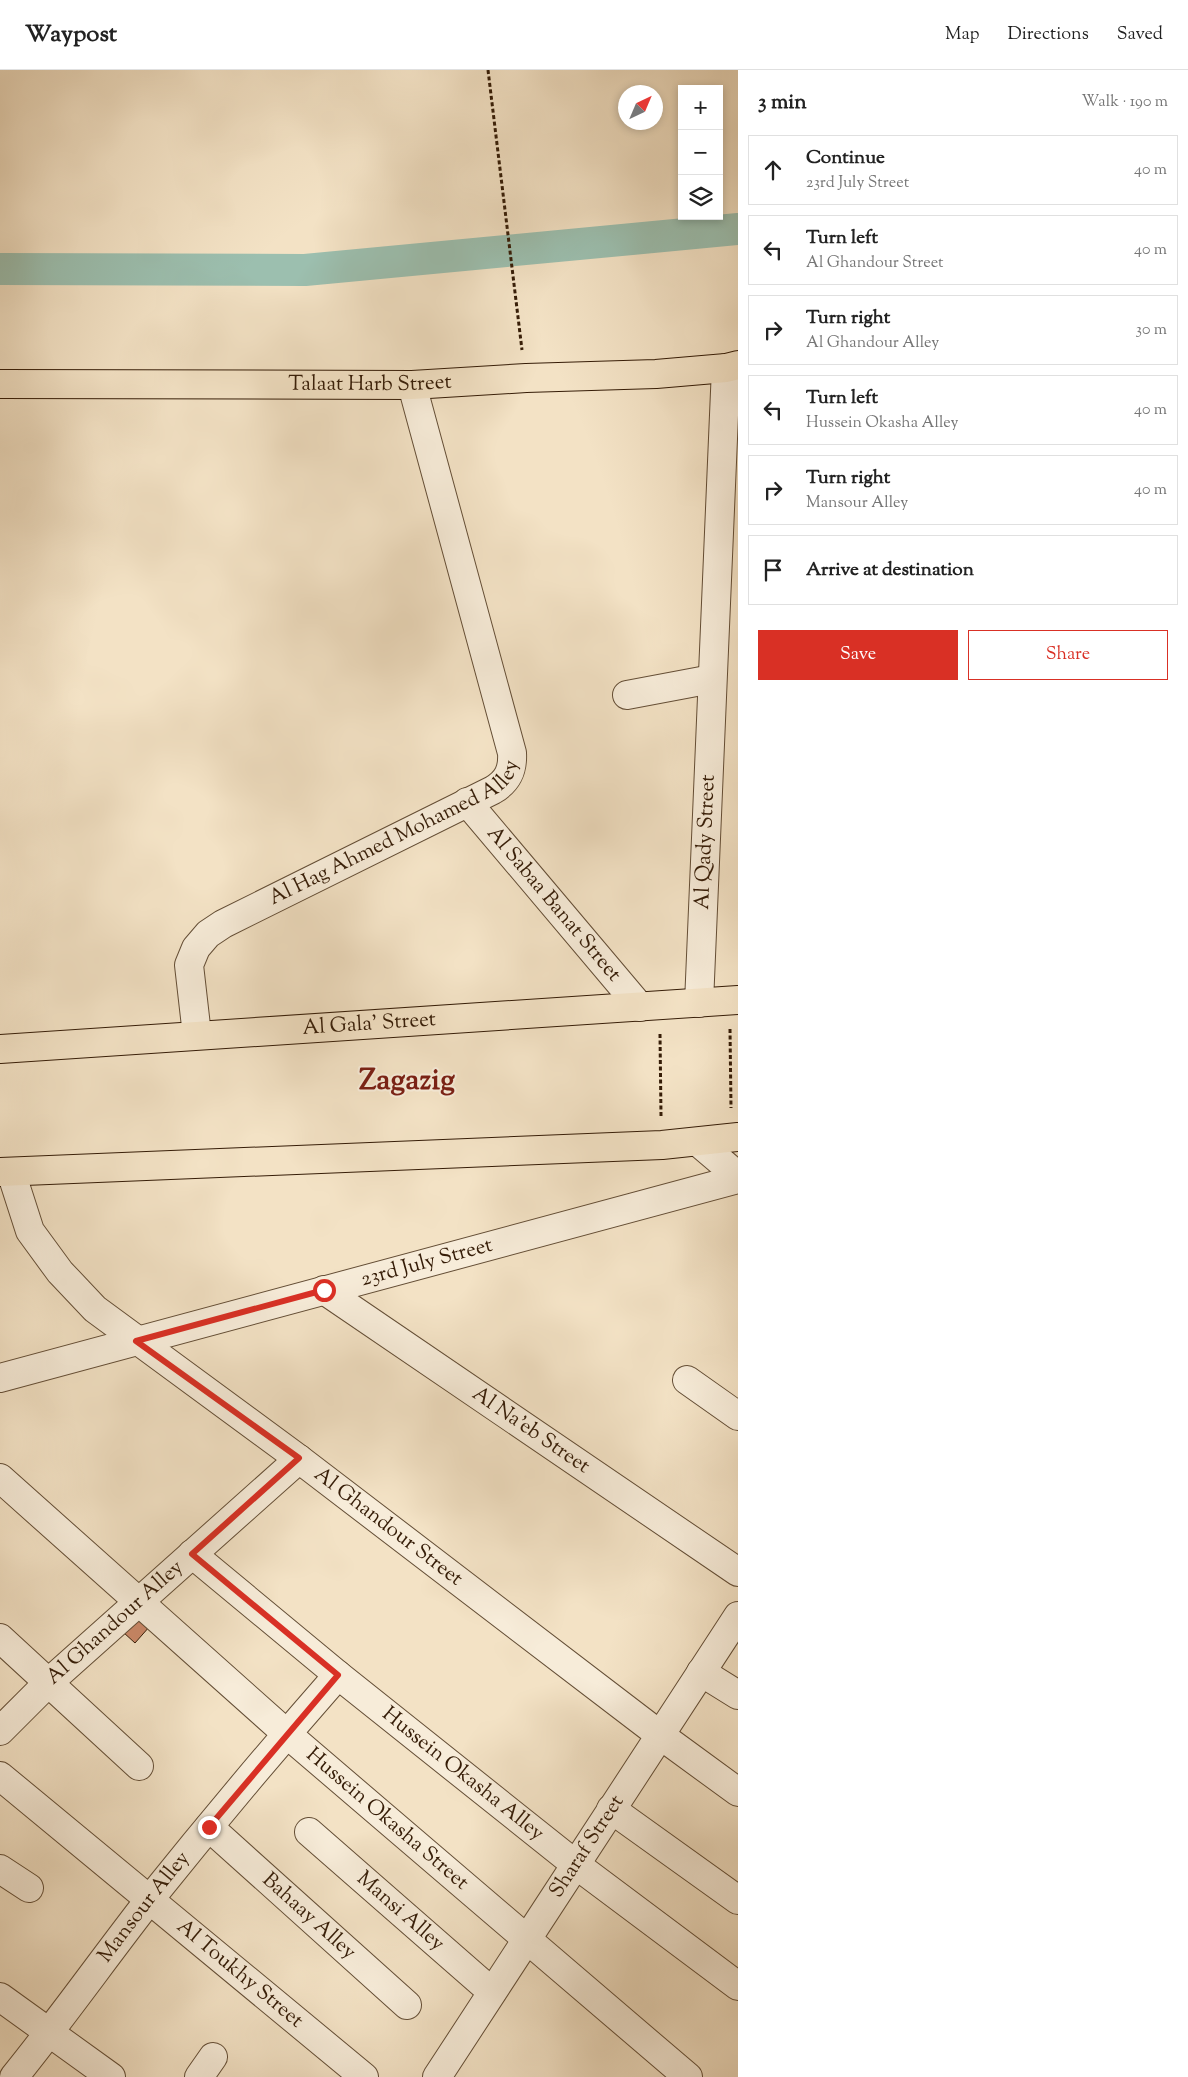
<!DOCTYPE html>
<html lang="en">
<head>
<meta charset="utf-8">
<style>
	:root { --surface:#fff; --page:#f6f6f6; --text:#222; --muted:#767676; --line:#e0e0e0; --accent:#d93025 }
	body { margin:0; font-family:"Sorts Mill Goudy",serif; background:var(--page); color:var(--text) }
	.controls { position:absolute; right:15px; top:15px; display:grid; overflow:hidden; border-radius:0px; box-shadow:0 2px 8px #0003 }
	.controls button { width:45px; height:45px; display:grid; place-items:center; padding:0; border:0; border-bottom:1px solid var(--line); background:var(--surface); color:var(--text); font:25px sans-serif }
	.compass { position:absolute; left:618px; top:15px; width:45px; height:45px; border-radius:50%; background:var(--surface); box-shadow:0 2px 8px #0003; rotate:44deg }
	.stop { position:absolute; width:15px; height:15px; margin:-11px; border:4px solid #d93025; border-radius:50%; background:#fff }
	.stop.end { background:#d93025; border-color:#fff; box-shadow:0 1px 5px #0008 }
	.list { margin:0; padding:0; list-style:none }
	h2 { display:flex; justify-content:space-between; align-items:center; height:65px; margin:0; padding:0 20px; font-size:21px }
	h2 small { font-size:16px; font-weight:400; color:var(--muted) }
	.list li { display:grid; grid-template-columns:32px 1fr auto; gap:15px; align-items:center; box-sizing:border-box; height:70px; margin:0 10px 10px; padding:0 10px; border:1px solid var(--line); border-radius:0px }
	.list b { display:block; font-size:19px; white-space:nowrap }
	.list p { margin:0; font-size:16px; white-space:nowrap; color:var(--muted) }
	.list em { font-size:16px; font-style:normal; color:var(--muted) }
	.actions { display:flex; gap:10px; padding:15px 20px }
	.actions a { flex:1; padding:11px 0; border:1px solid var(--accent); border-radius:0px; text-align:center; font-size:18px; color:var(--accent) }
	.actions .main { background:var(--accent); color:#fff }
	.icon { flex:none; width:28px; height:28px; fill:none; stroke:currentColor; stroke-width:2; stroke-linecap:round; stroke-linejoin:round }
	.map { position:relative; flex:none; width:738px; height:2007px; overflow:hidden }
	header { display:flex; align-items:center; gap:30px; box-sizing:border-box; height:70px; padding:0 25px; background:var(--surface); border-bottom:1px solid var(--line) }
	header strong { font-size:24px }
	nav { display:flex; gap:28px; margin-inline-start:auto; font-size:18px }
	main { display:flex }
	aside { flex:1; background:var(--surface) }
	.map>svg:first-child { display:block }
	.lines { fill:none; stroke-linecap:round; stroke-linejoin:round }
	.canal { stroke:#9cbfaf; stroke-width:32 }
	.building { fill:#cb8868; stroke:#351c07 }
	.minor-casing { stroke:#644e36; stroke-width:30 }
	.major-casing { stroke:#351c07; stroke-width:30 }
	.highway-casing { stroke:#351c07; stroke-width:30 }
	.path { stroke:#351c07; stroke-width:3; stroke-dasharray:4 2.5; stroke-linecap:butt }
	.minor { stroke:#f7ecd9; stroke-width:28 }
	.major { stroke:#f3e2c5; stroke-width:28 }
	.highway { stroke:#f3e2c5; stroke-width:28 }
	.route { stroke:#d93025; stroke-width:6 }
	.labels { text-anchor:middle; dominant-baseline:central; stroke-width:4; stroke-linejoin:round; paint-order:stroke }
	.street-label { font-size:21px; fill:#351c07; stroke:#f7ecd9 }
	.town-label { font-size:31px; font-weight:bold; fill:#7a1f14; stroke:#f7ecd9 }
</style>
</head>
<body>
<header>
<strong>Waypost</strong>
<nav><a>Map</a><a>Directions</a><a>Saved</a></nav>
</header>
<main>
<div class="map">
<svg width="738" height="2007" viewBox="0 0 738 2007">
	<rect width="100%" height="100%" fill="#f3e2c5"/>
	<filter id="stains"><feTurbulence type="fractalNoise" baseFrequency=".004" numOctaves="4"/><feColorMatrix values="0 0 0 0 .2 0 0 0 0 .09 0 0 0 0 .02 0 0 0 .5 -.17"/></filter>
	<radialGradient id="worn" r=".72"><stop offset=".6" stop-color="#630" stop-opacity="0"/><stop offset="1" stop-color="#630" stop-opacity=".3"/></radialGradient>
	<g class="lines">
		<path class="canal" d="M 0,199 L 305,200 L 738,159"/>
	</g>
	<path class="building" d="M 138,1545 L 150,1556 L 135,1573 L 123,1562 Z"/>
	<g class="lines">
		<g class="minor-casing">
			<g id="minor">
				<path d="M 627,625 L 712,609"/>
				<path id="s1" d="M 467,732 L 640,937"/>
				<path id="s2" d="M 699,933 L 726,298"/>
				<path id="s3" d="M 197,965 L 189,895 L 196,878 L 208,864 L 223,854 L 493,720 C 508,711 513,700 512,683 L 412,315"/>
				<path d="M 698,1072 L 738,1106"/>
				<path id="s4" d="M 11,1102 L 30,1161 L 60,1202 L 95,1239 L 299,1389 L 660,1665 L 738,1722"/>
				<path id="s5" d="M 324,1220 L 738,1502"/>
				<path id="s6" d="M 0,1308 L 738,1109"/>
				<path d="M 687,1310 L 738,1346"/>
				<path id="s7" d="M 0,1408 L 287,1664 L 688,2007"/>
				<path id="s8" d="M 192,1484 L 338,1605 L 575,1794 L 738,1916"/>
				<path d="M 0,1568 L 139,1696"/>
				<path d="M 701,1602 L 738,1625"/>
				<path id="s9" d="M 0,1661 L 48,1613 L 299,1389"/>
				<path id="s10" d="M 0,1706 L 364,2007"/>
				<path d="M 611,1739 L 738,1830"/>
				<path id="s11" d="M 209,1757 L 407,1935"/>
				<path id="s12" d="M 309,1762 L 492,1922"/>
				<path d="M 0,1799 L 29,1818"/>
				<path d="M 0,1927 L 111,2007"/>
				<path id="s13" d="M 14,2007 C 61,1949 104,1888 150,1829 C 211,1753 274,1678 338,1605"/>
				<path d="M 199,2007 L 213,1987"/>
				<path id="s14" d="M 437,2007 L 738,1546"/>
			</g>
		</g>
		<g class="major-casing">
			<g id="major">
				<path id="s15" d="M 0,314 L 412,315 L 526,308 L 656,304 L 726,298 L 738,295"/>
			</g>
		</g>
		<g class="highway-casing">
			<g id="highway">
				<path id="s16" d="M 0,979 L 738,930"/>
				<path d="M 0,1102 L 662,1075 L 738,1067"/>
			</g>
		</g>
		<path class="path" d="M 488,0 L 522,280
			M 730,959 L 731,1038
			M 660,964 L 661,1046"/>
		<use href="#minor" class="minor"/>
		<use href="#major" class="major"/>
		<use href="#highway" class="highway"/>
	</g>
	<g class="lines">
		<path class="route" d="M 209,1757 L 338,1605 L 192,1484 L 299,1388 L 136,1271 L 324,1220"/>
	</g>
	<g class="labels">
		<g class="street-label">
			<text stroke="none"><textPath href="#s15" startOffset="370">Talaat Harb Street</textPath></text>
			<text stroke="none"><textPath href="#s3" startOffset="321">Al Hag Ahmed Mohamed Alley</textPath></text>
			<text stroke="none"><textPath href="#s2" startOffset="161">Al Qady Street</textPath></text>
			<text stroke="none"><textPath href="#s1" startOffset="134">Al Sabaa Banat Street</textPath></text>
			<text stroke="none"><textPath href="#s16" startOffset="370">Al Gala' Street</textPath></text>
			<text stroke="none"><textPath href="#s6" startOffset="442">23rd July Street</textPath></text>
			<text stroke="none"><textPath href="#s5" startOffset="250">Al Na'eb Street</textPath></text>
			<text stroke="none"><textPath href="#s4" startOffset="529">Al Ghandour Street</textPath></text>
			<text stroke="none"><textPath href="#s9" startOffset="158">Al Ghandour Alley</textPath></text>
			<text stroke="none"><textPath href="#s8" startOffset="349">Hussein Okasha Alley</textPath></text>
			<text stroke="none"><textPath href="#s7" startOffset="516">Hussein Okasha Street</textPath></text>
			<text stroke="none"><textPath href="#s14" startOffset="275">Sharaf Street</textPath></text>
			<text stroke="none"><textPath href="#s13" startOffset="214">Mansour Alley</textPath></text>
			<text stroke="none"><textPath href="#s12" startOffset="121">Mansi Alley</textPath></text>
			<text stroke="none"><textPath href="#s11" startOffset="134">Bahaay Alley</textPath></text>
			<text stroke="none"><textPath href="#s10" startOffset="311">Al Toukhy Street</textPath></text>
		</g>
		<g class="town-label">
			<text x="407" y="1011">Zagazig</text>
		</g>
	</g>
	<rect width="100%" height="100%" filter="url(#stains)"/>
	<rect width="100%" height="100%" fill="url(#worn)"/>
</svg>
<div class="controls">
<button>+</button>
<button>−</button>
<button><svg class="icon" aria-label="layers" viewBox="0 0 24 24"><path d="M12 4l9 5-9 5-9-5zM3 14l9 5 9-5"/></svg></button>
</div>
<svg class="compass" viewBox="-18 -18 36 36"><path d="M0-13l5 13h-10z" fill="#e53935"/><path d="M0 13l5-13h-10z" fill="#767676"/></svg>
<div class="stop" style="left:324px;top:1220px"></div>
<div class="stop end" style="left:209px;top:1757px"></div>
</div>
<aside>
<h2>3 min<small>Walk · 190 m</small></h2>
<ul class="list">
<li><svg class="icon" aria-label="ahead" viewBox="0 0 24 24"><path d="M12 20V5M6 11l6-6 6 6"/></svg><div><b>Continue</b><p>23rd July Street</p></div><em>40 m</em></li>
<li><svg class="icon" aria-label="left" viewBox="0 0 24 24"><path d="M17 20v-9H6M10 6l-5 5 5 5"/></svg><div><b>Turn left</b><p>Al Ghandour Street</p></div><em>40 m</em></li>
<li><svg class="icon" aria-label="right" viewBox="0 0 24 24"><path d="M7 20v-9h11M14 6l5 5-5 5"/></svg><div><b>Turn right</b><p>Al Ghandour Alley</p></div><em>30 m</em></li>
<li><svg class="icon" aria-label="left" viewBox="0 0 24 24"><path d="M17 20v-9H6M10 6l-5 5 5 5"/></svg><div><b>Turn left</b><p>Hussein Okasha Alley</p></div><em>40 m</em></li>
<li><svg class="icon" aria-label="right" viewBox="0 0 24 24"><path d="M7 20v-9h11M14 6l5 5-5 5"/></svg><div><b>Turn right</b><p>Mansour Alley</p></div><em>40 m</em></li>
<li><svg class="icon" aria-label="arrive" viewBox="0 0 24 24"><path d="M6 21V4h12l-3 4 3 4H6"/></svg><div><b>Arrive at destination</b></div></li>
</ul>
<div class="actions"><a class="main">Save</a><a>Share</a></div>
</aside>
</main>
</body>
</html>
